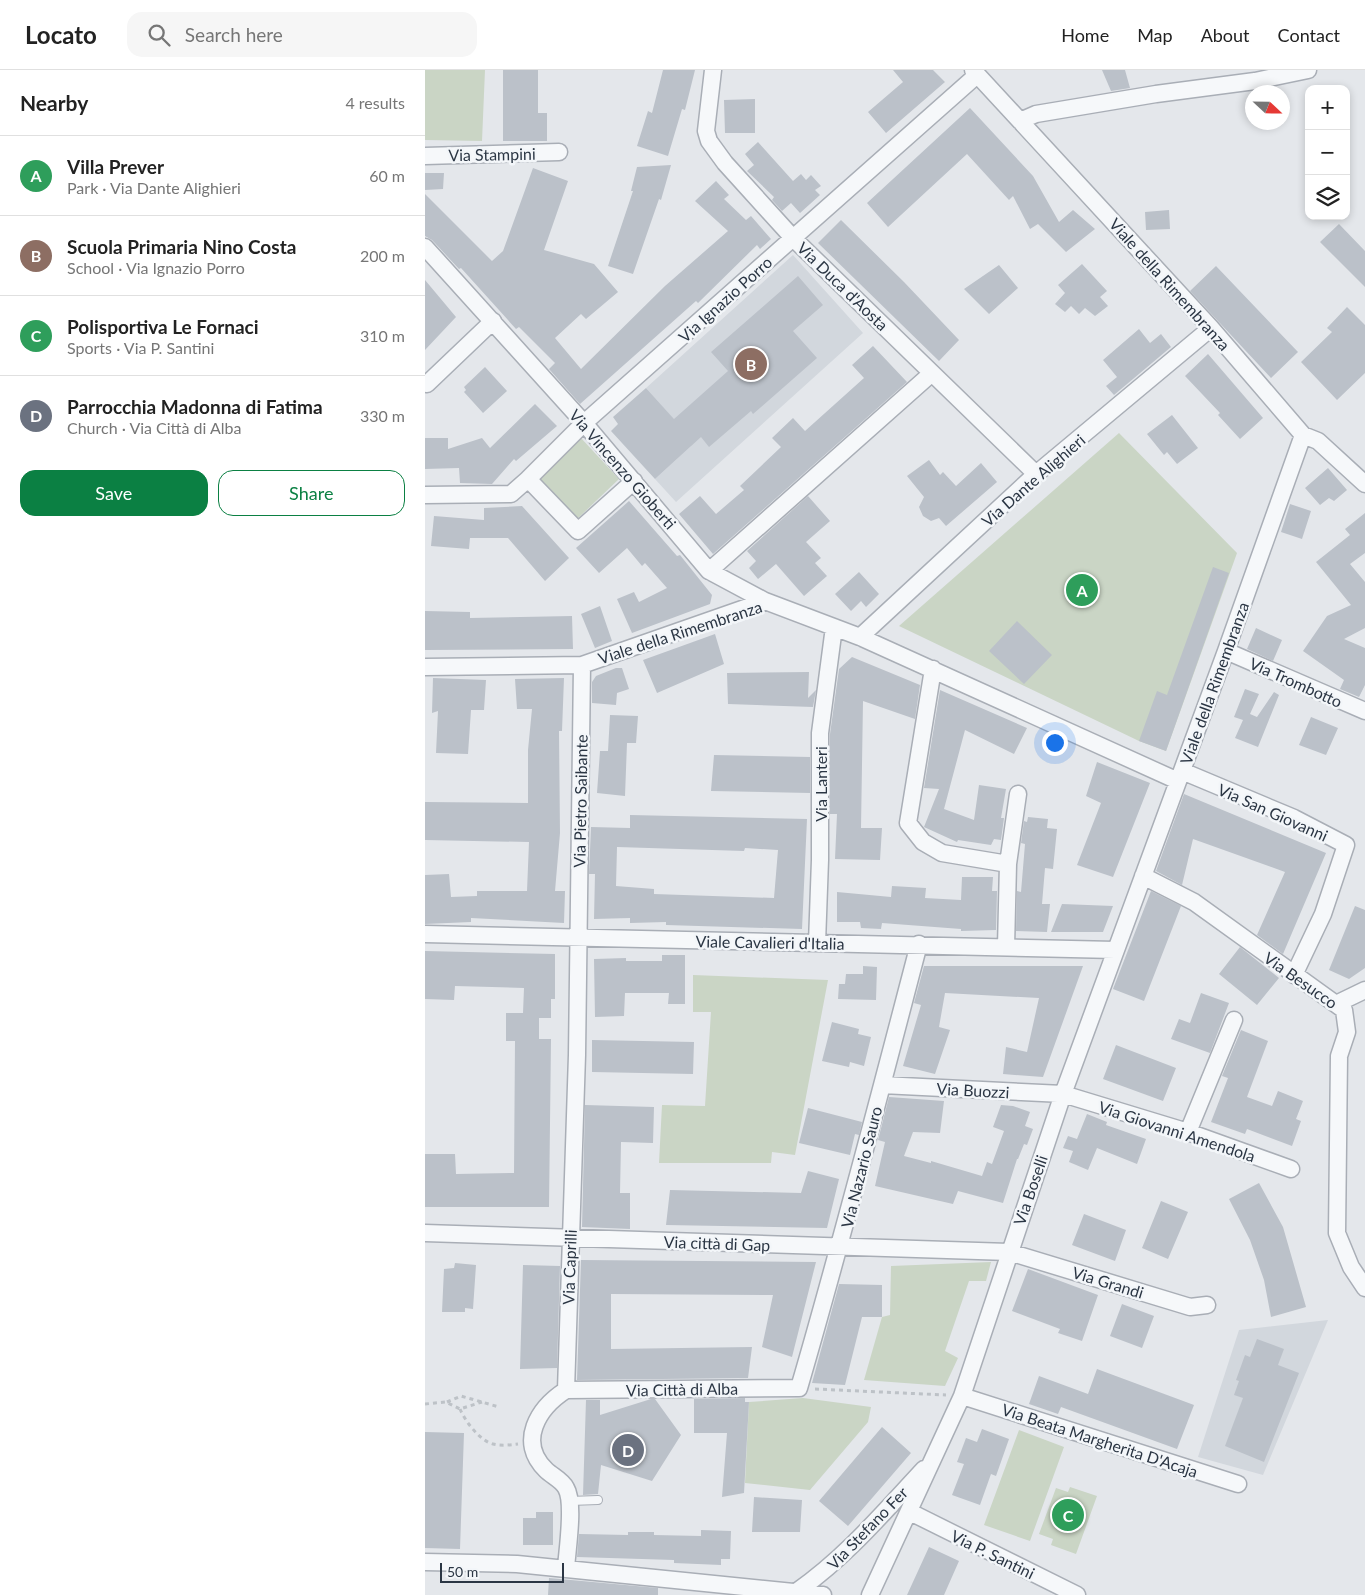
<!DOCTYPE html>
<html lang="en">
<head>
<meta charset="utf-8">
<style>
	:root { --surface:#fff; --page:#f6f6f6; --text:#222; --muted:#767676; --line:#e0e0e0; --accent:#0b8043 }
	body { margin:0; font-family:Lato,sans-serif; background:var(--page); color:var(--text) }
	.controls { position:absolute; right:15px; top:15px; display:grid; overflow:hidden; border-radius:10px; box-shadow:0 2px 8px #0003 }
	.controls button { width:45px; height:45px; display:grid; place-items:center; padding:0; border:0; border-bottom:1px solid var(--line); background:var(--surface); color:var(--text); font:25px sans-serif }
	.compass { position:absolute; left:820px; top:15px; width:45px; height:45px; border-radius:50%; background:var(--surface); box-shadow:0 2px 8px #0003; rotate:112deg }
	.scale { position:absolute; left:15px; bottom:12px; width:124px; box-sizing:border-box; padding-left:5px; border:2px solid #2b3644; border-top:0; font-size:14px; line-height:18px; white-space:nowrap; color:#2b3644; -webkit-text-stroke:4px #f3f6f9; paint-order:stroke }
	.you { position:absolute; left:629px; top:672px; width:18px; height:18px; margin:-12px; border:4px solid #fff; border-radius:50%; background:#1a73e8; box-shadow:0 0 0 8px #1a73e833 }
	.badge { display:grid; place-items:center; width:32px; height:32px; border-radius:50%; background:var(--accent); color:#fff; font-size:16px; font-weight:700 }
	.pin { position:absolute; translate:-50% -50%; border:2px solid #fff; box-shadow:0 1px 5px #0006 }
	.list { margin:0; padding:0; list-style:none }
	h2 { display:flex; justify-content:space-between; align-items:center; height:65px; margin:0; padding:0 20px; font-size:21px }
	h2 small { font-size:16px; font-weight:400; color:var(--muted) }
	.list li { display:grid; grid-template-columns:32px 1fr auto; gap:15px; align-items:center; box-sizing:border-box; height:80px; padding:0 20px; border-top:1px solid var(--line) }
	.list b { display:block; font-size:19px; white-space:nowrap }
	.list p { margin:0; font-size:16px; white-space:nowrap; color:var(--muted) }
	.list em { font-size:16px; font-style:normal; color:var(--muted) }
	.actions { display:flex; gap:10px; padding:15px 20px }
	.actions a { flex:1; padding:11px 0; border:1px solid var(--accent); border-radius:15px; text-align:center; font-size:18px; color:var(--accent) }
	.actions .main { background:var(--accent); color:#fff }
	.icon { flex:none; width:28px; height:28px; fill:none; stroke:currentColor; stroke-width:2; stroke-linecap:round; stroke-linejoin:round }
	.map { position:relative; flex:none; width:940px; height:1525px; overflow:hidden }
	header { display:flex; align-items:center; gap:30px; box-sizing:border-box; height:70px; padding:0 25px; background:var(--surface); border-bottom:1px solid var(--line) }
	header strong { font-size:24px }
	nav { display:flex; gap:28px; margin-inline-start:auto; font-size:18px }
	.search { width:350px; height:45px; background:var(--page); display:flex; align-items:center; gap:12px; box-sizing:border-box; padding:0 18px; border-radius:15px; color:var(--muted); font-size:19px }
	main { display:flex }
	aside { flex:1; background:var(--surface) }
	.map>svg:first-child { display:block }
	.built { fill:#d2d7dd }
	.green { fill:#cad5c5 }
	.building { fill:#bbc1c9; fill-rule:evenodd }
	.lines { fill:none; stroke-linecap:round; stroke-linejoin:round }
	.lane-casing { stroke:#a9aeb6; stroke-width:10 }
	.street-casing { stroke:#a9aeb6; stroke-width:19 }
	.path { stroke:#bdc2c7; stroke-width:3; stroke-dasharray:4 4; stroke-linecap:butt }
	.lane { stroke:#f6f8fa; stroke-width:8 }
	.street { stroke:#f6f8fa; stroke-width:16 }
	.labels { text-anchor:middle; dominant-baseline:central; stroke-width:5; stroke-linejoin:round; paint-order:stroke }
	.street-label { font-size:16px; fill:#2b3644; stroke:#f3f6f9 }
</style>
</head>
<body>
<header>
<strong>Locato</strong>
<div class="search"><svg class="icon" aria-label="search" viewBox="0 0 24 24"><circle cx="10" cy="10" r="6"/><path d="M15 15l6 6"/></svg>Search here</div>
<nav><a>Home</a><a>Map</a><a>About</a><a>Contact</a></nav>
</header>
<main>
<aside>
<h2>Nearby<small>4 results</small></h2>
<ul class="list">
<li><span class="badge" style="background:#2e9e5b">A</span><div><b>Villa Prever</b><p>Park · Via Dante Alighieri</p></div><em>60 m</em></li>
<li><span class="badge" style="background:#8d6e63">B</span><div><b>Scuola Primaria Nino Costa</b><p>School · Via Ignazio Porro</p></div><em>200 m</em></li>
<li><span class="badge" style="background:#2e9e5b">C</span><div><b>Polisportiva Le Fornaci</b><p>Sports · Via P. Santini</p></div><em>310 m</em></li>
<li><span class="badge" style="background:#6b7280">D</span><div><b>Parrocchia Madonna di Fatima</b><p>Church · Via Città di Alba</p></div><em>330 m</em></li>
</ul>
<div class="actions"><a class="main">Save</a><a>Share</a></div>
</aside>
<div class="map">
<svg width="940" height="1525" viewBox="0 0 940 1525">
	<rect width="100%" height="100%" fill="#e4e7eb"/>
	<path class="built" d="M 368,185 L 438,263 L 251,432 L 230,409 L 266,376 L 262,364 L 221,318 Z
		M 903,1250 L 838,1405 L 773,1387 L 814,1260 Z"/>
	<path class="green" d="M 0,0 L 60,0 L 57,71 L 0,70 Z
		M 694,363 L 812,483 L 741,681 L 714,671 L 474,556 Z
		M 156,368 L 194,409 L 149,452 L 110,410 Z
		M 268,905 L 403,910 L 370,1085 L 347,1082 L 346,1093 L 234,1093 L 237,1035 L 280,1036 L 286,942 L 268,942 Z
		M 566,1192 L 561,1211 L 544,1211 L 520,1281 L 533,1288 L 520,1316 L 439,1310 L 457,1247 L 465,1245 L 466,1196 Z
		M 378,1328 L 446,1337 L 443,1352 L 385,1420 L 320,1413 L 324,1332 Z
		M 594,1360 L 639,1377 L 605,1471 L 559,1455 Z
		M 645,1417 L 672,1426 L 651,1484 L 626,1475 L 628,1469 L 614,1464 L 631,1418 L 643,1422 Z"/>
	<path class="building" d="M 78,0 L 113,0 L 113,43 L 122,43 L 122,71 L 78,71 Z
		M 238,0 L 270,0 L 260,40 L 257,39 L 243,86 L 212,76 L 223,41 L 227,43 Z
		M 468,0 L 508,0 L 520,12 L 461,63 L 443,42 L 478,12 Z
		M 677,0 L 700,0 L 705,18 L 686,21 Z
		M 330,29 L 330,63 L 300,63 L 299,30 Z
		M 545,38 L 608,106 L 634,152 L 648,140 L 670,159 L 641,182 L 613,154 L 605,159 L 588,126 L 584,130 L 542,84 L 463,157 L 442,133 Z
		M 333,72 L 368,111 L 376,104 L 381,110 L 386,105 L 396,116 L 390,120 L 395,125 L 375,143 L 366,133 L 357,141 L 347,130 L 349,127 L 322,101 L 329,95 L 320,84 Z
		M 246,95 L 236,130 L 234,129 L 208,204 L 183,196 L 208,121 L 206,121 L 212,97 Z
		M 108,98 L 143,111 L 119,180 L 169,194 L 193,222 L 161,249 L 156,244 L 130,268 L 156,299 L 240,216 L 303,161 L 270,131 L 291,111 L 304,125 L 299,129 L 321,150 L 326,146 L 346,169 L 335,179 L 332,175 L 273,233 L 271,231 L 155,334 L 124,299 L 130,293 L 94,257 L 91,259 L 36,198 L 34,199 L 7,170 L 0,166 L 0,124 L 67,191 L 78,181 Z
		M 0,103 L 19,103 L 18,119 L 0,120 Z
		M 744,140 L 745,159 L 721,160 L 720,142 Z
		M 416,150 L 479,212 L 534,270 L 514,291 L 393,173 Z
		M 914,154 L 940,181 L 940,217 L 895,172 Z
		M 657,194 L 682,221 L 675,227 L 683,236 L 670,246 L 660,238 L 654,244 L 646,236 L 640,242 L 630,234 L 640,223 L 633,215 Z
		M 574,195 L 593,218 L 564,244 L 539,219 Z
		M 791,196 L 873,282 L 846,308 L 765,221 Z
		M 373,206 L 398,235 L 368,261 L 392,288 L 328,344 L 326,341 L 284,377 L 276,367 L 230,409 L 186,361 L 193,354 L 188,347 L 221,318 L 249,349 L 303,301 L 286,282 Z
		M 0,210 L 31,247 L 0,280 Z
		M 922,237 L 940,255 L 940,303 L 912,330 L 876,292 L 907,262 L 902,258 Z
		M 714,259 L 725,273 L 736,264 L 746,277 L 689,325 L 681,316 L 692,307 L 678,290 Z
		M 448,276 L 482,312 L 288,484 L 254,444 L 275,426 L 291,444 L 319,420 L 315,416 L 356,377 L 347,368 L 368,348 L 380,361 L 439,308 L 427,295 Z
		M 783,284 L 838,348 L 815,369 L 793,345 L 795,343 L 760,306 Z
		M 60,297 L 82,321 L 58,343 L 39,322 L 41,320 L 39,317 Z
		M 110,334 L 132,356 L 91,391 L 89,389 L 67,414 L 35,413 L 34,398 L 0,399 L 0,368 L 23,368 L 23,379 L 57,368 L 65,378 Z
		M 747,345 L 773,378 L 752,394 L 742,382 L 739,385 L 722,364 Z
		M 504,390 L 515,405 L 518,402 L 531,416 L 556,393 L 572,412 L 521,456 L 514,448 L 506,451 L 498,446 L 494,437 L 499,427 L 482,406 Z
		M 903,398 L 922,420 L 909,431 L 904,428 L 895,435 L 880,418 Z
		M 383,426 L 405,451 L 381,472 L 396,488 L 390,493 L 402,506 L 379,526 L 351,494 L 333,509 L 324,498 L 331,491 L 322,481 Z
		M 204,431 L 252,486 L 255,485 L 287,525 L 285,534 L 207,563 L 192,529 L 209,522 L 214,532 L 242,518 L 220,493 L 217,496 L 202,478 L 174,503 L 151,478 Z
		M 865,434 L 886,441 L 877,469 L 856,462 Z
		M 97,436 L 144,488 L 120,511 L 83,468 L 45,468 L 44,479 L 6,476 L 9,446 L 59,450 L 59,438 Z
		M 940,443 L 940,483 L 925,494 L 940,512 L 940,558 L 919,569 L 940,578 L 940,615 L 934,627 L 915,619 L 919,610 L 878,581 L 902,546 L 926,535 L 891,492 L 925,465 L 920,459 Z
		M 788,497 L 804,503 L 741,681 L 714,671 L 732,621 L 742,625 Z
		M 434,502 L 454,524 L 441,537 L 436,531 L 426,541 L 410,524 Z
		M 175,536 L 187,571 L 170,578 L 156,544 Z
		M 0,541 L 45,542 L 45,548 L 147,546 L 148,579 L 0,580 Z
		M 592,551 L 627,585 L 599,614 L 564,581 Z
		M 831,558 L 857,570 L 848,591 L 822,579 Z
		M 290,564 L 299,594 L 232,623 L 218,590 Z
		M 427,587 L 495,615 L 490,649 L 438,631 L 436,758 L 457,758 L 455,790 L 410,789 L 412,744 L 405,744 L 405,664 L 414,599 Z
		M 191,598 L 197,598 L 204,619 L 192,623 L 191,635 L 167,633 L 167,612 L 171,606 Z
		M 384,602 L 383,628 L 391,620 L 388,637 L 303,634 L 302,603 Z
		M 8,608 L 61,610 L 59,640 L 46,640 L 43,684 L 11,683 L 13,641 L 7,643 Z
		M 139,608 L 137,661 L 134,661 L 135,763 L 130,821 L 140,821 L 139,853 L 46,848 L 46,852 L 0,854 L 0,805 L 24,804 L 26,827 L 52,826 L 52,821 L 102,821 L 104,772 L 0,770 L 0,732 L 103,733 L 103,680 L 107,639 L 92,639 L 90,609 Z
		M 820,619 L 834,624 L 825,644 L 832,647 L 849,622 L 854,625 L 833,677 L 810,668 L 818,650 L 809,647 Z
		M 515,620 L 602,658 L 589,684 L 540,660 L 519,739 L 549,750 L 554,715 L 581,719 L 576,748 L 579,748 L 576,770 L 569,769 L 566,775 L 533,770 L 532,772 L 499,757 L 514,719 L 499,718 Z
		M 185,645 L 213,646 L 211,673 L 202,673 L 200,726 L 172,723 L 175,681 L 183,681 Z
		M 886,647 L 913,658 L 901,685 L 874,675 Z
		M 289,685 L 385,687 L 385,723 L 286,721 Z
		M 672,692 L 725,713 L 688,807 L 652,795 L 676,733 L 661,726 Z
		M 759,724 L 901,783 L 858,884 L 832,865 L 860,802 L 768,769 L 757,815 L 731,801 Z
		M 205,745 L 382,749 L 377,859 L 241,855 L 241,852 L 205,853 L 205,848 L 169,849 L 170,804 L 164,804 L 166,757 L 205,758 ZM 192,777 L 319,781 L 320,778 L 353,780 L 349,828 L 229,824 L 229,819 L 191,816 Z
		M 603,747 L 623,749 L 622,758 L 632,759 L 628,799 L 620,798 L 617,834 L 625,834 L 622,862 L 591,861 L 592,821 L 596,822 L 600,774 L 596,773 L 599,751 L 602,752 Z
		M 537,807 L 568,807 L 567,821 L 572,821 L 571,860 L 536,861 L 536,859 L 457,853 L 456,859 L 436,858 L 435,852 L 412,852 L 412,822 L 466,827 L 467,816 L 501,818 L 500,828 L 536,830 Z
		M 726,821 L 756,836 L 719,931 L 688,919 Z
		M 637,834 L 688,836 L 678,862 L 626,862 Z
		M 930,836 L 940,840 L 940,898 L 924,909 L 904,900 Z
		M 815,877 L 854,908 L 832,935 L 794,904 Z
		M 0,881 L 130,884 L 130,929 L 126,929 L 126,948 L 114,948 L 114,969 L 126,969 L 124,1137 L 0,1137 L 0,1084 L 30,1084 L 31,1104 L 89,1103 L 90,971 L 81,971 L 81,943 L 98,943 L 99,918 L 30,916 L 29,930 L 0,929 Z
		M 237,885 L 260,885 L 260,934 L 243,934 L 244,923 L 200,923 L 199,946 L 170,947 L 169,889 L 201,888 L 201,891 L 237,891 Z
		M 438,896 L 452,897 L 451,930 L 413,929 L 414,914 L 420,914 L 421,904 L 438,904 Z
		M 499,896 L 658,896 L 618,1007 L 578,1004 L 581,977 L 602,982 L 614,928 L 520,923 L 514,957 L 525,960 L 510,1004 L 478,996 L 496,935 L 489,933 Z
		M 776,923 L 804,933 L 785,983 L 746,969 L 754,949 L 765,953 Z
		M 407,952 L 434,959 L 433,964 L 446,967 L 439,996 L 425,992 L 424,997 L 397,991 Z
		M 816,960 L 843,971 L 822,1027 L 847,1036 L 853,1021 L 878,1031 L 871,1049 L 876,1051 L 867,1076 L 822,1059 L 820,1064 L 786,1052 L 803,1008 L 797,1006 Z
		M 167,970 L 269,972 L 268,1004 L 167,1002 Z
		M 691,975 L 751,998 L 738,1031 L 678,1009 Z
		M 464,1027 L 519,1031 L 515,1063 L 488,1062 L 479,1086 L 506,1093 L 506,1091 L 557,1106 L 562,1092 L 567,1094 L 579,1061 L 568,1057 L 576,1035 L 588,1036 L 605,1042 L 600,1056 L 608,1059 L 602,1075 L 599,1074 L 593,1089 L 592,1089 L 578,1133 L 533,1121 L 528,1134 L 450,1116 L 460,1072 L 453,1070 Z
		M 160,1035 L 229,1037 L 228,1073 L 196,1072 L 195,1123 L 205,1123 L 205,1159 L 157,1157 Z
		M 383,1038 L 437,1052 L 434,1065 L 430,1064 L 425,1085 L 374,1073 Z
		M 662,1044 L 682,1052 L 681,1055 L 721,1069 L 712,1094 L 672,1078 L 663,1100 L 644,1092 L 648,1081 L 638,1078 L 643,1066 L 652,1069 Z
		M 383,1101 L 414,1109 L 402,1158 L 241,1155 L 245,1120 L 376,1123 Z
		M 834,1113 L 858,1157 L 881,1237 L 846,1247 L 839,1210 L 825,1170 L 804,1129 Z
		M 736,1131 L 763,1142 L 743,1189 L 717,1178 Z
		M 659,1144 L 701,1160 L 690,1191 L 647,1175 Z
		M 156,1190 L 391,1192 L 367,1287 L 337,1277 L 348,1225 L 186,1224 L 186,1279 L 327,1277 L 323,1308 L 152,1310 Z
		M 30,1193 L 51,1195 L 48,1239 L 40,1238 L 40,1242 L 17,1242 L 19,1199 L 29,1198 Z
		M 98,1195 L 135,1196 L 132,1298 L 95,1299 Z
		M 603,1199 L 673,1225 L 657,1271 L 633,1263 L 635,1259 L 587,1241 Z
		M 414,1214 L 457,1215 L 457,1247 L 437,1247 L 420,1315 L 387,1313 Z
		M 697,1234 L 729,1246 L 717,1278 L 685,1266 Z
		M 832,1269 L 859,1279 L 853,1295 L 874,1303 L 839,1392 L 800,1376 L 818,1328 L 809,1325 L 814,1311 L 811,1310 L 820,1285 L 825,1287 Z
		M 672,1299 L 769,1335 L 752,1379 L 636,1337 L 633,1344 L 604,1334 L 614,1306 L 663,1324 Z
		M 320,1328 L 320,1332 L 324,1332 L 319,1423 L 297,1427 L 302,1363 L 269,1363 L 269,1329 Z
		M 226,1329 L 230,1329 L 256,1365 L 227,1411 L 176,1395 L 173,1424 L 158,1425 L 161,1330 L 175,1330 L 175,1345 Z
		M 457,1357 L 486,1383 L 423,1456 L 394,1431 Z
		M 557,1359 L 584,1369 L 571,1406 L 566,1404 L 555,1435 L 527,1425 L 539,1394 L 532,1392 L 541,1368 L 552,1372 Z
		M 0,1362 L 39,1363 L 35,1479 L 0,1478 Z
		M 329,1427 L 377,1430 L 375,1462 L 327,1462 Z
		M 111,1442 L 128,1442 L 128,1475 L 98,1475 L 98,1448 L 111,1448 Z
		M 276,1460 L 306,1461 L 305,1489 L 296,1489 L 296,1495 L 249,1493 L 249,1490 L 152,1487 L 154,1464 L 203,1465 L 203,1462 L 229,1462 L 229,1465 L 276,1466 Z
		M 504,1477 L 534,1491 L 519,1525 L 482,1525 Z
		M 124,1508 L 233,1518 L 233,1525 L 123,1525 Z"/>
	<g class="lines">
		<g class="lane-casing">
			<path id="lane" d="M 145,1431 L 173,1430"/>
		</g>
		<g class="street-casing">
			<path id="street" d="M 288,0 L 281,61 L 284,71 L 300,93 L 368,168 L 611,404
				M 548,0 L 786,258 L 878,365
				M 595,51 L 611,44 L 731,24 L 830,11 L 883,0
				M 0,86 L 134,82
				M 0,177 L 159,353 L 284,501 L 340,531 L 435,567 L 753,711
				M 2,314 L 68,251
				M 878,365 L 893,371 L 940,414
				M 209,411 L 153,461 L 103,409 L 159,353 L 552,5
				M 0,425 L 86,424 L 103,409
				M 284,501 L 507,303
				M 435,567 L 611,404 L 786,258
				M 801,581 L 940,641
				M 0,597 L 157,595 L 340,531
				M 508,599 L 483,753 L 498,772 L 517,783 L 583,794 L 581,877
				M 757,701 L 869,748 L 921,775 L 898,844 L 869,905
				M 583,794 L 593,724
				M 718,806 L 769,832 L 919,940 L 922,962 L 914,986 L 912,1163 L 926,1197 L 940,1218
				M 0,864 L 690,880
				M 392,873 L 395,790 L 395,663 L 409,557
				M 911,934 L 940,920
				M 457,1015 L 638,1024 L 763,1062 L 866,1099
				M 763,1062 L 809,950
				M 0,1163 L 584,1182 L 765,1237 L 782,1235
				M 141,1320 L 374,1318 C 417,1171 455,1023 494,874
				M 537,1326 L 813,1414
				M 485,1442 L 652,1525
				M 0,1492 L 92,1494 L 398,1525
				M 141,1499 C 142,1480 150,1433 141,1418 C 137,1410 127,1406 121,1400 C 92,1372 113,1338 141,1320 L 152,985 L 157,595
				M 371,1522 C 420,1488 458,1443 499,1399
				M 445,1525 L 537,1326 L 638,1024 L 801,581 L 878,365"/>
		</g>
		<path class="path" d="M 390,1319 L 521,1325
			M 22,1332 L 36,1326 L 74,1337
			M 0,1334 L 21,1332 L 35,1339 L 57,1332
			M 35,1339 C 40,1351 55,1371 68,1374 C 76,1376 85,1375 93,1374"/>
		<use href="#lane" class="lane"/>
		<use href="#street" class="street"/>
	</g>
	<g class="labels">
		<g class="street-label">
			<text transform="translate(67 84) rotate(-1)">Via Stampini</text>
			<text transform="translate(745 214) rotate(48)">Viale della Rimembranza</text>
			<text transform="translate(418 216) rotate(44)">Via Duca d'Aosta</text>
			<text transform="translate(300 229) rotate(-42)">Via Ignazio Porro</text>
			<text transform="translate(198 399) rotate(49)">Via Vincenzo Gioberti</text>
			<text transform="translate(608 410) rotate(-41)">Via Dante Alighieri</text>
			<text transform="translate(255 562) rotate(-18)">Viale della Rimembranza</text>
			<text transform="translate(871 612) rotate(24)">Via Trombotto</text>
			<text transform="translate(789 613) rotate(-70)">Viale della Rimembranza</text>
			<text transform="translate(395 714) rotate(-90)">Via Lanteri</text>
			<text transform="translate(155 731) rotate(-89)">Via Pietro Saibante</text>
			<text transform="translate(848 742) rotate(24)">Via San Giovanni</text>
			<text transform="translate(345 872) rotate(1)">Viale Cavalieri d'Italia</text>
			<text transform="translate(876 910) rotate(35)">Via Besucco</text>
			<text transform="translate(548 1020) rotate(3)">Via Buozzi</text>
			<text transform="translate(752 1061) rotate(18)">Via Giovanni Amendola</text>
			<text transform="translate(436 1097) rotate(-76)">Via Nazario Sauro</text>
			<text transform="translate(605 1120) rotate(-71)">Via Boselli</text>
			<text transform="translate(292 1173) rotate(2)">Via città di Gap</text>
			<text transform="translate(144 1197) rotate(-88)">Via Caprilli</text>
			<text transform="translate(683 1212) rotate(17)">Via Grandi</text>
			<text transform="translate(257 1319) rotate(-1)">Via Città di Alba</text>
			<text transform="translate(675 1370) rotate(18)">Via Beata Margherita D'Acaja</text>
			<text transform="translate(442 1458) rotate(-46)">Via Stefano Fer</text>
			<text transform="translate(568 1484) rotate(26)">Via P. Santini</text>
		</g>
	</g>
</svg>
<div class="controls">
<button>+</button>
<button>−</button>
<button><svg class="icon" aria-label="layers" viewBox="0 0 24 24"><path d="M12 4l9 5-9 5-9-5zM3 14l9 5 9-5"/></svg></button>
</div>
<svg class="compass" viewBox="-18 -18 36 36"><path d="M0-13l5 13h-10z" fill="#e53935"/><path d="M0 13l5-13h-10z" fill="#767676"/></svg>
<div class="scale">50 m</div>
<div class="you"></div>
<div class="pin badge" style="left:657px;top:520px;background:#2e9e5b">A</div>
<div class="pin badge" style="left:326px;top:294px;background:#8d6e63">B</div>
<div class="pin badge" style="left:643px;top:1445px;background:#2e9e5b">C</div>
<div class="pin badge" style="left:203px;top:1380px;background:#6b7280">D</div>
</div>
</main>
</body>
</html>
